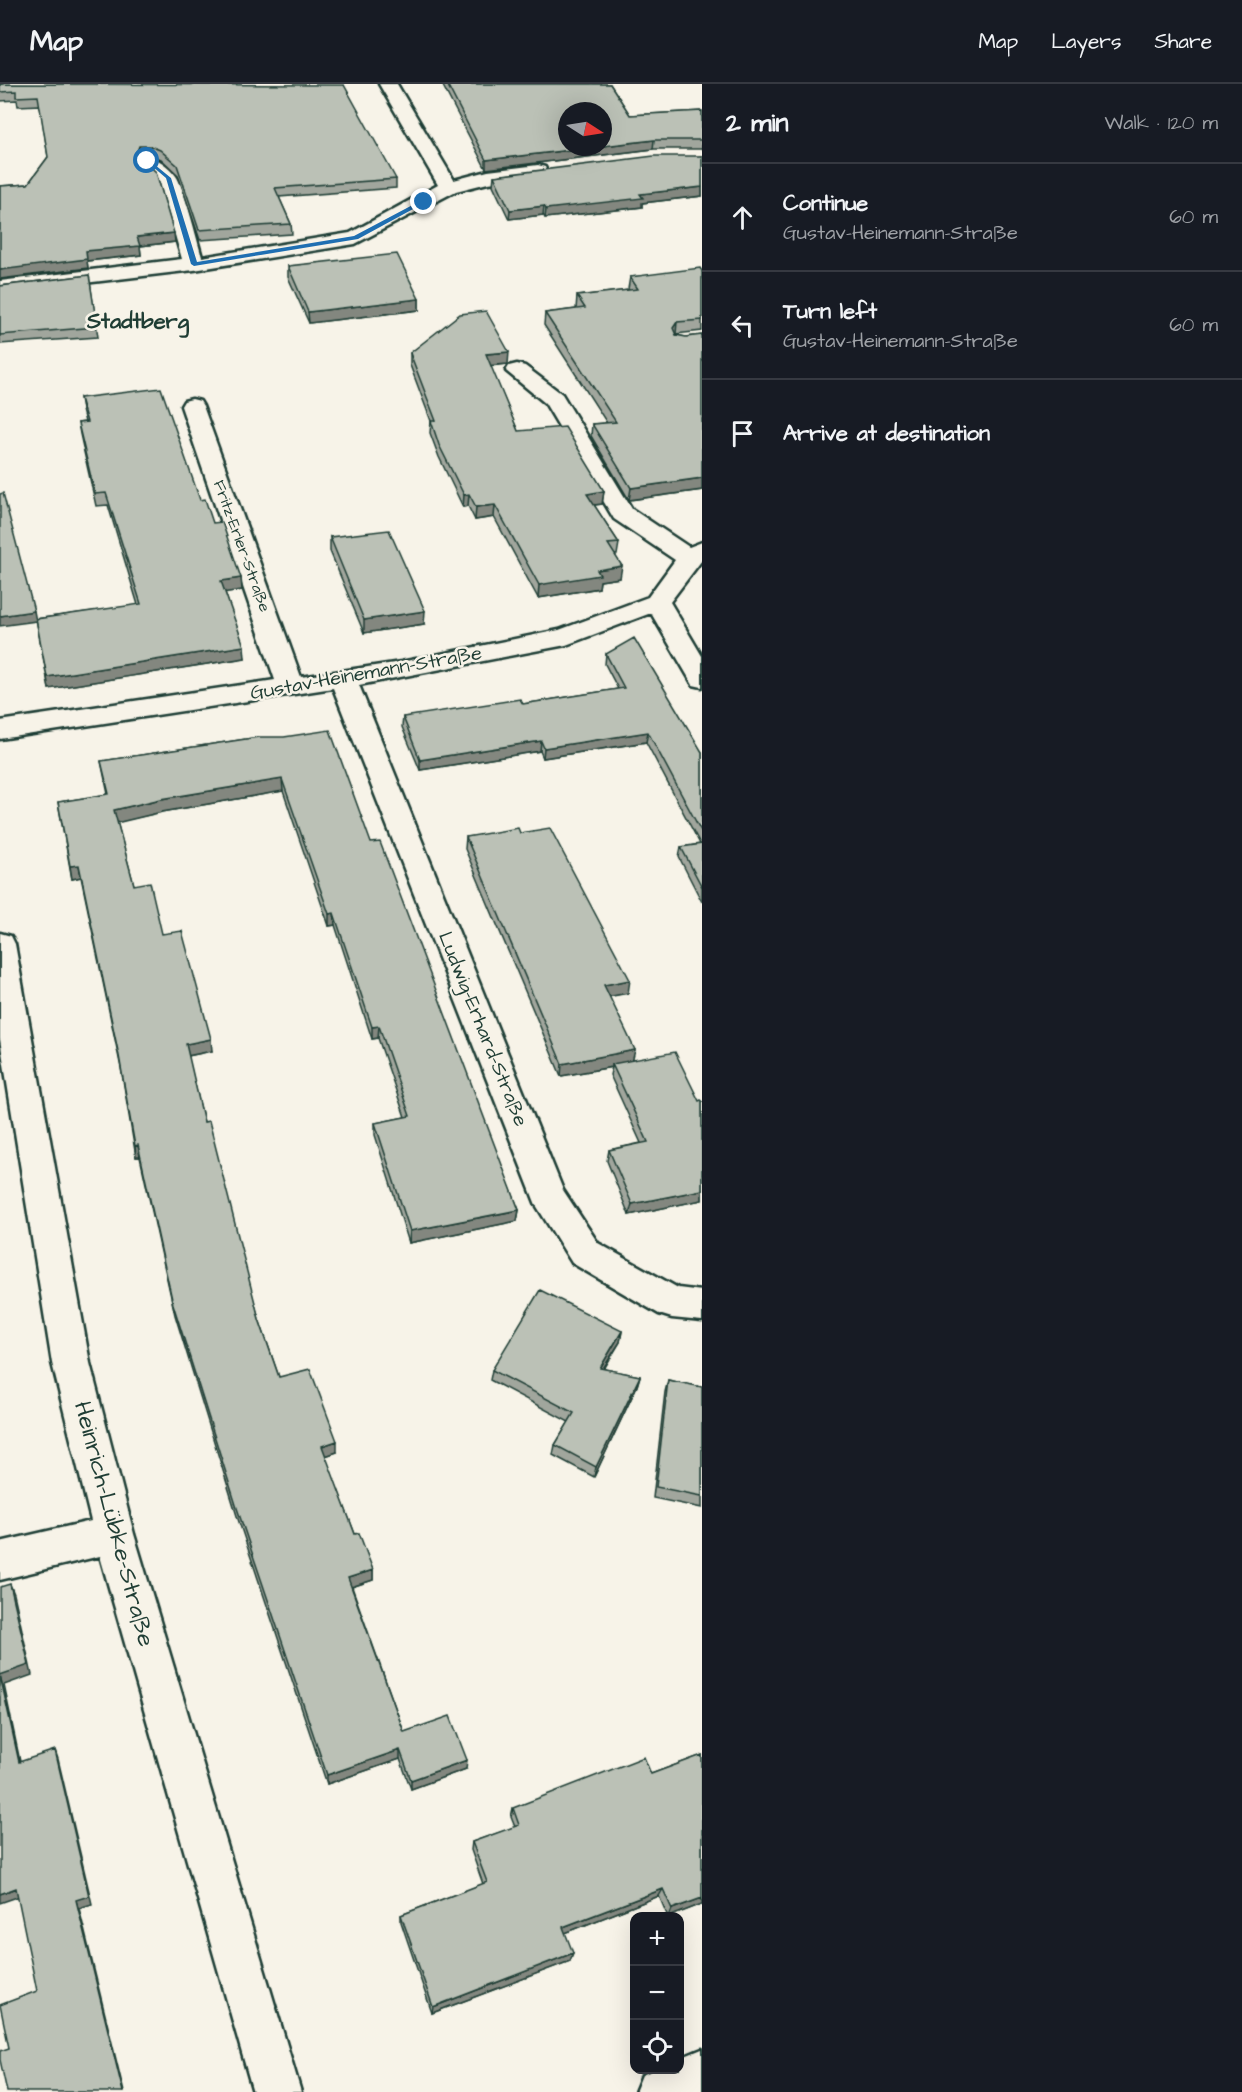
<!DOCTYPE html>
<html lang="en">
<head>
<meta charset="utf-8">
<style>
	:root { --surface:#171b24; --page:#20242c; --text:#f1f3f6; --muted:#9ea1a6; --line:#363941 }
	body { margin:0; font-family:"Architects Daughter",sans-serif; background:var(--page); color:var(--text) }
	.controls { position:absolute; right:18px; bottom:18px; display:grid; overflow:hidden; border-radius:12px; box-shadow:0 6px 24px #0002 }
	.controls button { width:54px; height:54px; display:grid; place-items:center; padding:0; border:0; border-bottom:2px solid var(--line); background:var(--surface); color:var(--text); font:30px sans-serif }
	.compass { position:absolute; left:558px; top:18px; width:54px; height:54px; border-radius:50%; background:var(--surface); box-shadow:0 6px 24px #0002; rotate:102deg }
	.stop { position:absolute; width:18px; height:18px; margin:-14px; border:4px solid #1f6fb2; border-radius:50%; background:#fff }
	.stop.end { background:#1f6fb2; border-color:#fff; box-shadow:0 2px 6px #0008 }
	.list { margin:0; padding:0; list-style:none }
	h2 { display:flex; justify-content:space-between; align-items:center; height:78px; margin:0; padding:0 24px; font-size:26px }
	h2 small { font-size:20px; font-weight:400; color:var(--muted) }
	.list li { display:grid; grid-template-columns:39px 1fr auto; gap:18px; align-items:center; box-sizing:border-box; height:108px; padding:0 24px; border-top:2px solid var(--line) }
	.list b { display:block; font-size:22px; white-space:nowrap }
	.list p { margin:0; font-size:20px; white-space:nowrap; color:var(--muted) }
	.list em { font-size:20px; font-style:normal; color:var(--muted) }
	.icon { flex:none; width:33px; height:33px; fill:none; stroke:currentColor; stroke-width:2; stroke-linecap:round; stroke-linejoin:round }
	.map { position:relative; flex:none; width:702px; height:2008px; overflow:hidden }
	header { display:flex; align-items:center; gap:36px; box-sizing:border-box; height:84px; padding:0 30px; background:var(--surface); border-bottom:2px solid var(--line) }
	header strong { font-size:28px }
	nav { display:flex; gap:33px; margin-inline-start:auto; font-size:21px }
	main { display:flex }
	aside { flex:1; background:var(--surface) }
	.map>svg:first-child { display:block }
	.lines { fill:none; stroke-linecap:round; stroke-linejoin:round }
	.minor-casing { stroke:#1f3d34; stroke-width:5 }
	.minor { fill:#f7f3e8; fill-rule:evenodd }
	.wall { fill:#a1a69d; stroke:#1f3d34; stroke-width:1.5 }
	.shaded-wall { fill:#83877f; stroke:#1f3d34; stroke-width:1.5 }
	.building { fill:#bbc1b6; stroke:#1f3d34; stroke-width:1.5 }
	.route { fill:#1f6fb2 }
	.labels { text-anchor:middle; dominant-baseline:central; stroke-width:5; stroke-linejoin:round; paint-order:stroke }
	.far-street-label { font-size:16px; fill:#1f3d34; stroke:#f7f3e8 }
	.street-label { font-size:20px; fill:#1f3d34; stroke:#f7f3e8 }
	.far-district-label { font-size:22px; font-weight:bold; fill:#1f3d34; stroke:#f7f3e8 }
	.near-street-label { font-size:24px; fill:#1f3d34; stroke:#f7f3e8 }
</style>
</head>
<body>
<header>
<strong>Map</strong>
<nav><a>Map</a><a>Layers</a><a>Share</a></nav>
</header>
<main>
<div class="map">
<svg width="702" height="2008" viewBox="0 0 702 2008">
	<rect width="100%" height="100%" fill="#f7f3e8"/>
	<filter id="ink" filterUnits="userSpaceOnUse"><feTurbulence type="fractalNoise" baseFrequency=".0167" numOctaves="2"/><feDisplacementMap in="SourceGraphic" scale="12" xChannelSelector="R" yChannelSelector="G"/><feConvolveMatrix kernelMatrix="1 2 1 2 8 2 1 2 1" color-interpolation-filters="sRGB"/></filter>
	<g filter="url(#ink)">
		<g class="lines">
			<g class="minor-casing">
				<path id="minor" d="M 379,0 L 397,0 L 454,96 L 488,87 L 538,81 L 545,83 L 547,87 L 545,91 L 538,93 L 488,99 L 456,107 L 355,160 L 194,186 L 0,209 L 0,197 L 182,175 L 159,96 L 138,77 L 140,73 C 153,70 168,81 176,92 C 184,103 197,156 202,173 L 350,149 L 438,101 Z
					M 517,280 L 525,282 L 562,310 L 632,425 L 689,463 L 702,458 L 702,476 L 670,518 L 702,572 L 702,603 L 693,601 L 651,529 L 566,561 L 359,601 L 563,1106 L 598,1159 L 678,1204 L 702,1207 L 702,1237 L 672,1234 L 659,1230 L 572,1179 L 536,1121 L 333,604 L 0,655 L 0,637 L 275,596 L 181,322 L 184,317 L 192,315 L 200,317 L 203,322 L 301,593 L 401,578 L 559,546 L 648,513 L 675,476 L 614,435 L 545,319 L 506,287 L 509,282 Z
					M 0,849 L 11,852 L 15,860 L 90,1279 L 134,1450 L 301,2008 L 253,2008 L 100,1472 L 0,1496 L 0,1458 L 91,1437 L 52,1279 L 0,955 Z
					M 702,1965 L 702,2008 L 635,2008 L 642,1991 L 654,1986 L 680,1986 L 680,1974 Z"/>
			</g>
			<use href="#minor" class="minor"/>
		</g>
		<path class="wall" d="M 0,0 L 396,95 L 396,104 L 279,113 L 291,140 L 292,150 L 200,156 L 178,91 L 161,75 L 150,71 L 140,71 L 139,73 L 175,158 L 140,162 L 141,171 L 87,177 L 88,184 L 0,195 L 0,102 L 28,100 L 48,73 L 40,21 L 18,22 L 17,16 L 0,17 Z
			M 442,0 L 610,0 L 630,31 L 702,27 L 702,65 L 653,65 L 486,85 Z
			M 702,72 L 702,112 L 642,119 L 642,123 L 545,134 L 543,131 L 509,135 L 493,101 L 494,92 Z
			M 288,182 L 419,215 L 419,226 L 309,239 L 288,193 Z
			M 702,187 L 702,247 L 675,250 L 676,251 L 686,253 L 702,251 L 702,406 L 629,416 L 591,352 L 592,340 L 607,339 L 544,241 L 545,229 L 576,225 L 577,212 L 629,206 L 628,205 L 630,193 Z
			M 89,191 L 98,253 L 0,260 L 0,202 Z
			M 410,269 L 508,280 L 490,282 L 518,347 L 604,407 L 602,420 L 594,421 L 619,459 L 617,471 L 615,471 L 620,494 L 600,497 L 599,504 L 538,514 L 494,433 L 475,436 L 468,422 L 463,423 L 439,373 L 430,349 L 431,337 L 410,281 Z
			M 80,314 L 200,416 L 213,439 L 241,494 L 242,506 L 225,508 L 245,574 L 49,605 L 36,535 L 138,521 L 108,421 L 96,422 L 80,350 L 78,339 L 85,338 L 82,326 Z
			M 330,453 L 424,540 L 364,549 L 330,467 Z
			M 606,570 L 702,668 L 702,818 L 679,773 L 681,763 L 700,760 L 646,658 L 543,674 L 540,667 L 420,686 L 402,643 L 403,633 L 523,620 L 618,605 L 605,580 Z
			M 259,653 L 371,759 L 519,1126 L 517,1137 L 409,1159 L 375,1051 L 375,1039 L 405,1033 L 378,954 L 372,955 L 335,841 L 329,842 L 283,707 L 162,728 L 117,738 L 134,801 L 162,850 L 212,967 L 188,972 L 204,1038 L 259,1235 L 279,1293 L 337,1368 L 325,1372 L 355,1450 L 373,1486 L 373,1496 L 352,1503 L 404,1648 L 466,1685 L 411,1705 L 400,1675 L 327,1700 L 237,1432 L 175,1231 L 140,1073 L 136,1073 L 121,984 L 81,793 L 72,795 L 58,718 L 108,710 L 101,677 Z
			M 520,749 L 628,909 L 609,912 L 633,976 L 699,1017 L 702,1017 L 702,1116 L 629,1131 L 607,1077 L 609,1066 L 641,1059 L 610,991 L 612,983 L 561,992 L 465,765 L 466,753 Z
			M 622,1247 L 620,1258 L 604,1285 L 640,1292 L 637,1302 L 594,1393 L 553,1371 L 555,1361 L 569,1338 L 490,1296 L 492,1286 Z
			M 668,1296 L 702,1303 L 702,1424 L 653,1414 L 665,1308 Z
			M 702,1671 L 702,1820 L 668,1833 L 659,1812 L 565,1849 L 570,1877 L 432,1929 L 401,1838 L 401,1831 L 483,1800 L 471,1766 L 472,1758 L 515,1743 L 511,1733 L 513,1724 L 651,1690 Z"/>
		<path class="shaded-wall" d="M 654,56 L 653,65 L 486,85 L 486,76 L 596,63 L 603,63 L 603,62 Z
			M 139,62 L 140,71 L 136,79 L 136,70 Z
			M 702,103 L 702,112 L 642,119 L 642,123 L 545,134 L 546,125 L 640,110 Z
			M 544,122 L 543,131 L 509,135 L 510,126 Z
			M 174,149 L 175,158 L 140,162 L 141,171 L 87,177 L 88,184 L 0,195 L 0,186 L 137,153 Z
			M 419,215 L 419,226 L 309,239 L 308,228 Z
			M 677,238 L 676,250 L 671,256 L 673,244 Z
			M 509,268 L 508,280 L 485,282 L 486,270 Z
			M 702,394 L 702,406 L 629,416 L 631,404 Z
			M 604,407 L 602,420 L 586,422 L 587,410 Z
			M 469,410 L 468,422 L 463,423 L 464,411 Z
			M 495,421 L 494,433 L 475,436 L 476,423 Z
			M 622,482 L 620,494 L 600,497 L 599,504 L 538,514 L 539,501 L 597,486 Z
			M 241,494 L 242,506 L 222,509 L 221,497 Z
			M 34,527 L 36,537 L 0,542 L 0,532 Z
			M 425,527 L 424,540 L 364,549 L 364,536 Z
			M 244,562 L 245,574 L 49,605 L 47,593 Z
			M 648,648 L 646,658 L 543,674 L 544,664 Z
			M 541,657 L 540,667 L 420,686 L 420,676 Z
			M 282,695 L 283,707 L 162,728 L 116,739 L 114,726 L 161,715 Z
			M 79,781 L 81,793 L 72,795 L 70,782 Z
			M 334,829 L 335,841 L 329,842 L 329,830 Z
			M 630,896 L 628,909 L 602,914 L 604,901 Z
			M 379,942 L 378,954 L 372,955 L 372,943 Z
			M 211,955 L 212,967 L 187,972 L 186,960 Z
			M 635,966 L 632,979 L 612,980 L 612,983 L 561,992 L 562,980 Z
			M 138,1061 L 140,1073 L 136,1073 L 135,1062 Z
			M 702,1106 L 702,1116 L 629,1131 L 632,1120 Z
			M 519,1126 L 517,1137 L 409,1159 L 410,1147 Z
			M 622,1247 L 620,1258 L 597,1294 L 600,1284 Z
			M 640,1292 L 637,1302 L 594,1393 L 596,1383 Z
			M 337,1357 L 337,1368 L 322,1373 L 322,1362 Z
			M 373,1486 L 373,1496 L 348,1504 L 348,1494 Z
			M 10,1500 L 14,1510 L 32,1591 L 4,1601 L 22,1687 L 19,1678 L 0,1591 Z
			M 55,1666 L 58,1675 L 92,1820 L 79,1824 L 124,2008 L 123,2008 L 76,1816 Z
			M 400,1666 L 400,1675 L 327,1700 L 327,1691 Z
			M 467,1676 L 466,1685 L 411,1705 L 411,1696 Z
			M 16,1804 L 20,1812 L 0,1819 L 0,1810 Z
			M 663,1805 L 659,1812 L 560,1851 L 563,1843 Z
			M 702,1814 L 702,1820 L 669,1833 L 672,1825 Z
			M 573,1869 L 570,1877 L 432,1929 L 433,1923 Z"/>
		<path class="building" d="M 0,0 L 344,1 L 396,95 L 275,104 L 291,140 L 199,146 L 177,81 L 160,66 L 150,62 L 139,62 L 136,70 L 156,88 L 174,149 L 137,153 L 140,162 L 86,167 L 87,175 L 0,186 L 0,102 L 28,100 L 48,73 L 38,12 L 16,13 L 16,7 L 0,8 Z
			M 447,0 L 610,0 L 630,31 L 702,27 L 702,56 L 654,56 L 603,62 L 603,27 L 567,27 L 567,63 L 596,63 L 486,76 Z
			M 654,72 L 702,72 L 702,103 L 640,110 L 643,114 L 546,125 L 544,122 L 510,126 L 494,92 Z
			M 397,170 L 419,215 L 308,228 L 288,182 Z
			M 700,184 L 702,187 L 702,236 L 677,238 L 673,244 L 676,251 L 686,253 L 702,251 L 702,394 L 631,404 L 592,340 L 616,338 L 545,229 L 585,224 L 577,212 L 638,205 L 630,193 Z
			M 89,191 L 97,243 L 0,251 L 0,202 Z
			M 486,227 L 509,268 L 486,270 L 518,347 L 565,343 L 604,407 L 587,410 L 619,459 L 608,460 L 622,482 L 597,486 L 600,491 L 539,501 L 495,421 L 476,423 L 469,410 L 464,411 L 439,361 L 431,337 L 436,337 L 410,269 L 460,230 Z
			M 161,304 L 200,416 L 205,415 L 213,439 L 222,438 L 241,494 L 221,497 L 244,562 L 47,593 L 36,535 L 141,520 L 106,409 L 95,410 L 78,339 L 87,338 L 80,314 Z
			M 3,409 L 34,527 L 0,532 L 0,410 Z
			M 389,446 L 425,527 L 364,536 L 330,453 Z
			M 634,554 L 702,668 L 702,749 L 648,648 L 544,664 L 541,657 L 420,676 L 403,633 L 520,615 L 523,620 L 624,604 L 606,570 Z
			M 330,646 L 371,759 L 380,758 L 519,1126 L 410,1147 L 375,1039 L 410,1032 L 379,942 L 372,943 L 334,829 L 329,830 L 282,695 L 161,715 L 114,726 L 134,801 L 150,798 L 162,850 L 182,847 L 211,955 L 186,960 L 204,1038 L 209,1037 L 259,1235 L 279,1293 L 310,1285 L 337,1357 L 322,1362 L 355,1450 L 359,1449 L 373,1486 L 348,1494 L 404,1648 L 450,1632 L 467,1676 L 411,1696 L 400,1666 L 327,1691 L 236,1421 L 173,1220 L 138,1061 L 135,1062 L 119,972 L 79,781 L 70,782 L 58,718 L 109,710 L 101,677 L 259,653 L 284,653 Z
			M 518,744 L 520,749 L 550,744 L 630,896 L 604,901 L 635,966 L 562,980 L 466,753 Z
			M 702,760 L 702,803 L 681,763 Z
			M 675,968 L 699,1017 L 701,1016 L 702,1017 L 702,1106 L 632,1120 L 609,1066 L 648,1058 L 612,980 Z
			M 540,1206 L 622,1247 L 600,1284 L 640,1292 L 596,1383 L 555,1361 L 574,1329 L 492,1286 Z
			M 668,1296 L 702,1303 L 702,1412 L 656,1403 Z
			M 10,1500 L 29,1581 L 0,1591 L 19,1678 L 55,1666 L 89,1812 L 76,1816 L 123,2008 L 7,2008 L 0,1976 L 0,1967 L 9,1964 L 0,1921 L 37,1907 L 16,1804 L 0,1810 L 0,1503 Z
			M 702,1671 L 702,1814 L 672,1825 L 663,1805 L 563,1843 L 573,1869 L 433,1923 L 401,1831 L 487,1798 L 472,1758 L 519,1741 L 513,1724 L 644,1673 L 651,1690 Z"/>
	</g>
	<path class="route" d="M 145,76 L 149,76 L 171,94 L 197,178 L 354,152 L 422,116 L 426,118 L 358,155 L 194,182 L 191,180 L 166,94 Z"/>
	<g class="labels">
		<g class="far-street-label">
			<text transform="translate(242 462) rotate(70)">Fritz-Erler-Straße</text>
		</g>
		<g class="street-label">
			<text transform="translate(366 589) rotate(-10)">Gustav-Heinemann-Straße</text>
			<text transform="translate(483 945) rotate(68)">Ludwig-Erhard-Straße</text>
		</g>
		<g class="far-district-label">
			<text x="138" y="237">Stadtberg</text>
		</g>
		<g class="near-street-label">
			<text transform="translate(114 1440) rotate(75)">Heinrich-Lübke-Straße</text>
		</g>
	</g>
</svg>
<div class="controls">
<button>+</button>
<button>−</button>
<button><svg class="icon" aria-label="locate" viewBox="0 0 24 24"><circle cx="12" cy="12" r="6"/><path d="M12 2v4M12 18v4M2 12h4M18 12h4"/></svg></button>
</div>
<svg class="compass" viewBox="-18 -18 36 36"><path d="M0-13l5 13h-10z" fill="#e53935"/><path d="M0 13l5-13h-10z" fill="#9ea1a6"/></svg>
<div class="stop" style="left:147px;top:77px"></div>
<div class="stop end" style="left:424px;top:118px"></div>
</div>
<aside>
<h2>2 min<small>Walk · 120 m</small></h2>
<ul class="list">
<li><svg class="icon" aria-label="ahead" viewBox="0 0 24 24"><path d="M12 20V5M6 11l6-6 6 6"/></svg><div><b>Continue</b><p>Gustav-Heinemann-Straße</p></div><em>60 m</em></li>
<li><svg class="icon" aria-label="left" viewBox="0 0 24 24"><path d="M17 20v-9H6M10 6l-5 5 5 5"/></svg><div><b>Turn left</b><p>Gustav-Heinemann-Straße</p></div><em>60 m</em></li>
<li><svg class="icon" aria-label="arrive" viewBox="0 0 24 24"><path d="M6 21V4h12l-3 4 3 4H6"/></svg><div><b>Arrive at destination</b></div></li>
</ul>
</aside>
</main>
</body>
</html>
